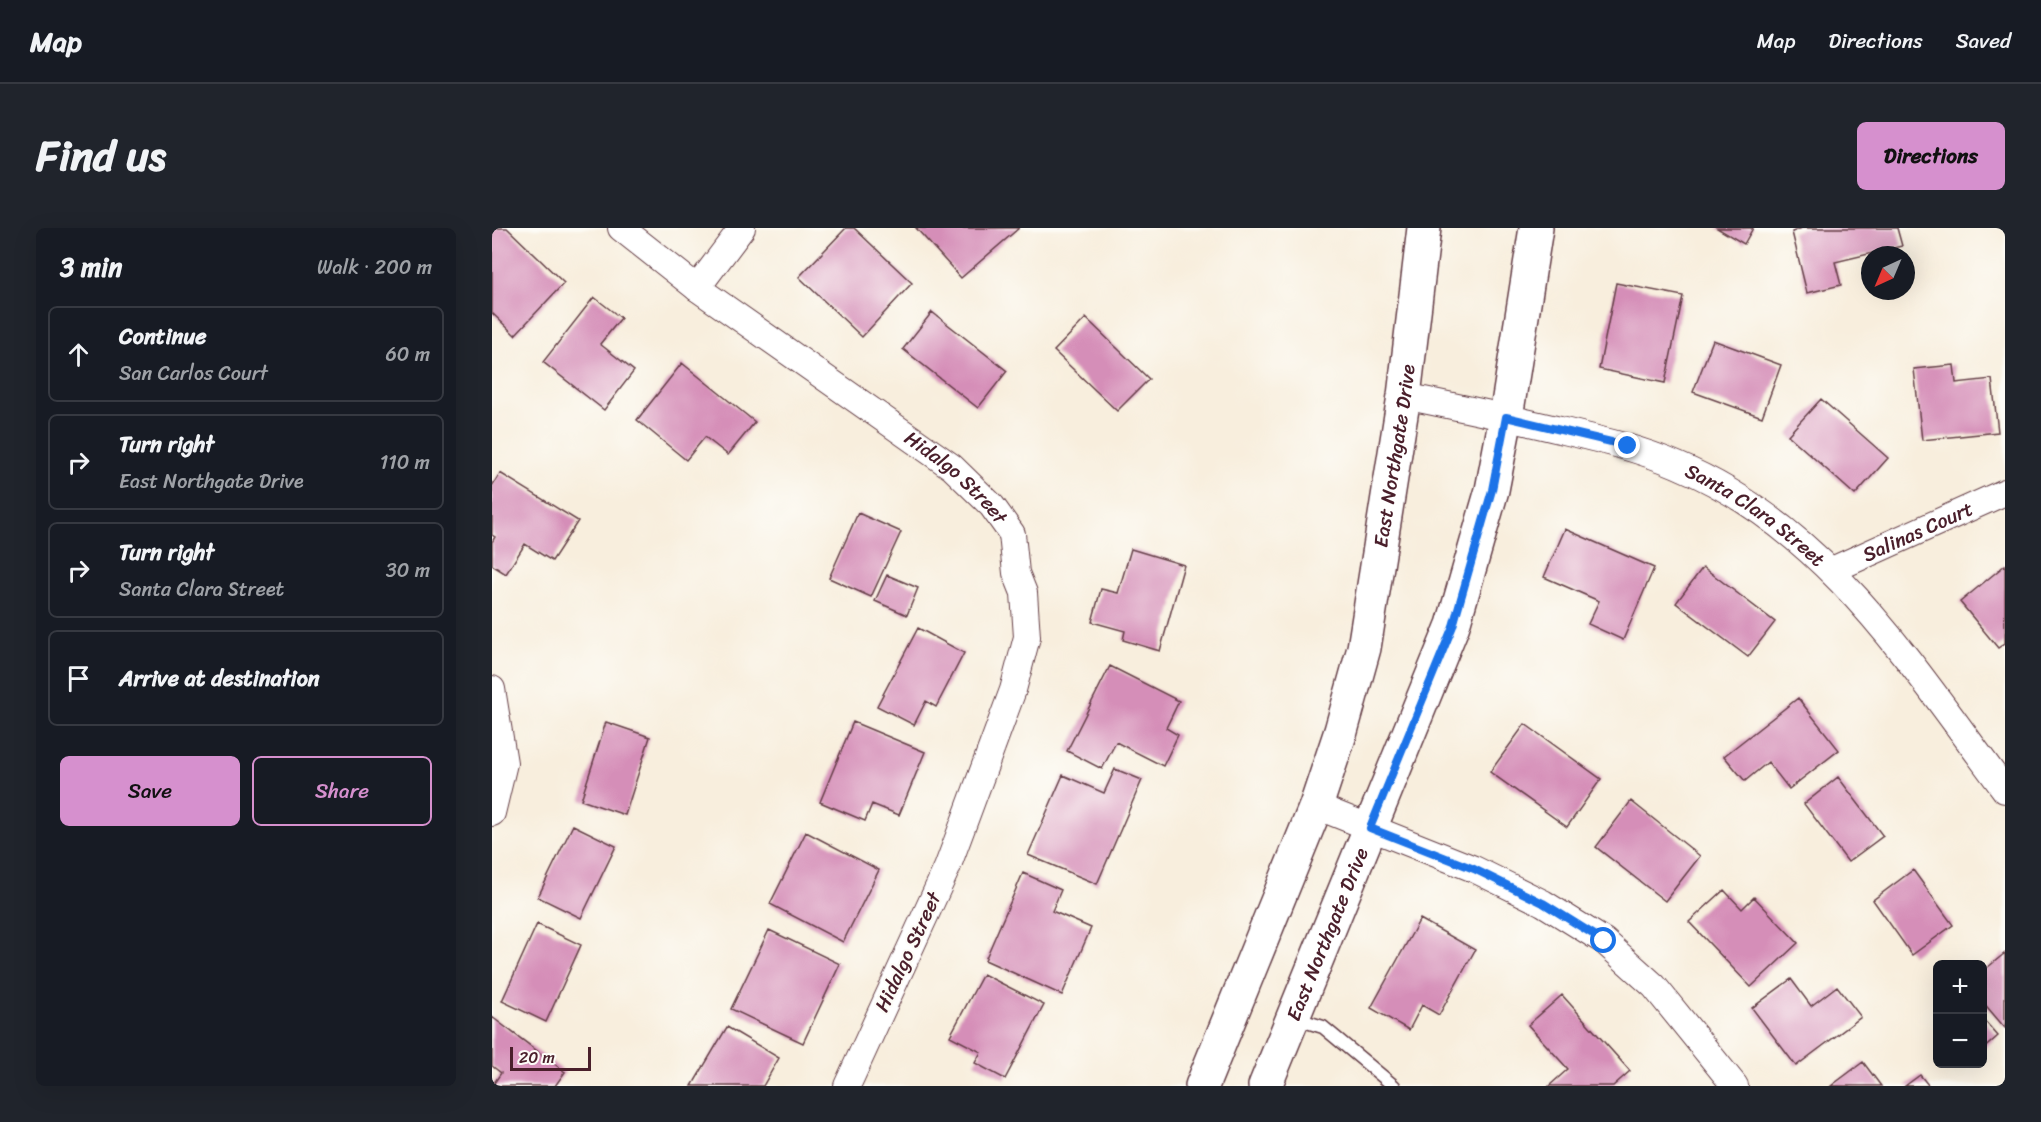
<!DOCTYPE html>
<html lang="en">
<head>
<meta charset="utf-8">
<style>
	:root { --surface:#171b24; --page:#20242c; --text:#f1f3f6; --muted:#9ea1a6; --line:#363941; --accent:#d690ce }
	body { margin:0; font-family:Sriracha,sans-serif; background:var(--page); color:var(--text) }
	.controls { position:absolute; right:18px; bottom:18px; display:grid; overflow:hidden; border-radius:9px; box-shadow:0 6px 24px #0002 }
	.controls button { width:54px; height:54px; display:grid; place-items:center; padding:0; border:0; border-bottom:2px solid var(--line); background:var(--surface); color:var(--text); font:30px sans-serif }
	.compass { position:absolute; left:1369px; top:18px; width:54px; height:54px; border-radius:50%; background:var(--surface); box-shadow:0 6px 24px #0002; rotate:224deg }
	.scale { position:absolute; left:18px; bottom:15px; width:81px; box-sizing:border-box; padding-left:6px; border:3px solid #4a1f2b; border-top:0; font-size:16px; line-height:21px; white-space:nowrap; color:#4a1f2b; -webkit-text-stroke:4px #fdfcf7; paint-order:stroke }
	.stop { position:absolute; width:18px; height:18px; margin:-14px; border:4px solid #1a73e8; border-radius:50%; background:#fff }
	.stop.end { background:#1a73e8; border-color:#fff; box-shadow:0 2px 6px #0008 }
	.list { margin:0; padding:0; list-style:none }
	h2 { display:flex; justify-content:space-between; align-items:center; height:78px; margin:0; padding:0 24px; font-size:26px }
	h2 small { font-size:20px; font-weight:400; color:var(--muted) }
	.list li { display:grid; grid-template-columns:39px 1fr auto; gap:18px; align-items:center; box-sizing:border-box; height:96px; margin:0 12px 12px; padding:0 12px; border:2px solid var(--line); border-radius:9px }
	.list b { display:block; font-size:22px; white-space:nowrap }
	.list p { margin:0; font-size:20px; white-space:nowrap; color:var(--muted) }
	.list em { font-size:20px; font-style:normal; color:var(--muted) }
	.actions { display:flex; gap:12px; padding:18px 24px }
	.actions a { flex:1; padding:14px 0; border:2px solid var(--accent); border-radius:9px; text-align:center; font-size:21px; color:var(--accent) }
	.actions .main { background:var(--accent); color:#111 }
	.icon { flex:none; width:33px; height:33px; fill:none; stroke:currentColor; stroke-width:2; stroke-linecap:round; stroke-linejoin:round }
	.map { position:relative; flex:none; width:1513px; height:858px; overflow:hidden; border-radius:9px }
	header { display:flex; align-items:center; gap:36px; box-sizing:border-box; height:84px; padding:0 30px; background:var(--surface); border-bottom:2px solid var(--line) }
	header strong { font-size:28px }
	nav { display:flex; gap:33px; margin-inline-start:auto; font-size:21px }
	.intro { display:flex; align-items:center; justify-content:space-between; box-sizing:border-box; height:144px; padding:0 36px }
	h1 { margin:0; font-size:42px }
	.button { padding:15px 27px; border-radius:9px; background:var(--accent); color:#111; font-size:21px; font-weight:700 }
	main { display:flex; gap:36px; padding:0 36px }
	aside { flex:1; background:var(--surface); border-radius:9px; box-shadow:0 6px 24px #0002 }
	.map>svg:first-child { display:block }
	.building { fill:#d58eb8 }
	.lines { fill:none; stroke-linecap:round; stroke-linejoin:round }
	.lane-casing { stroke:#643e46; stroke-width:15 }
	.street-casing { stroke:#643e46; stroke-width:28 }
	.secondary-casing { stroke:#643e46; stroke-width:36 }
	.lane { stroke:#fff; stroke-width:12 }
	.street { stroke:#fff; stroke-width:26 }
	.secondary { stroke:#fff; stroke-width:33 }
	.route { stroke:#1a73e8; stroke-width:8 }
	.labels { text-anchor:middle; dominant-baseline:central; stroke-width:4.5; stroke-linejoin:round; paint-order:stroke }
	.street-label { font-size:20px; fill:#4a1f2b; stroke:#fdfcf7 }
</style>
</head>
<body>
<header>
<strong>Map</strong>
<nav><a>Map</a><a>Directions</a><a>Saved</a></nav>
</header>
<div class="intro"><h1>Find us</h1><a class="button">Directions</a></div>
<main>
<aside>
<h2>3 min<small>Walk · 200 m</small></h2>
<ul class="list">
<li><svg class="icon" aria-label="ahead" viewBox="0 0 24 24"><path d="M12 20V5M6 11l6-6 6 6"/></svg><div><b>Continue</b><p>San Carlos Court</p></div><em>60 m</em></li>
<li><svg class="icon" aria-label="right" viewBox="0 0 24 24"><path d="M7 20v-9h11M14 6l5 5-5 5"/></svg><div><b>Turn right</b><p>East Northgate Drive</p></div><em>110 m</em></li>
<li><svg class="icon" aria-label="right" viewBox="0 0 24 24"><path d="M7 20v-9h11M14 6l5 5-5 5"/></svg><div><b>Turn right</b><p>Santa Clara Street</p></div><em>30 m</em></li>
<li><svg class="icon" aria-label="arrive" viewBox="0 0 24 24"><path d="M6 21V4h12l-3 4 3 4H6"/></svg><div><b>Arrive at destination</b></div></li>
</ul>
<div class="actions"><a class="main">Save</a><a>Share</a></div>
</aside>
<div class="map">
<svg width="1513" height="858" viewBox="0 0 1513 858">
	<rect width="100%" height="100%" fill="#fdfcf7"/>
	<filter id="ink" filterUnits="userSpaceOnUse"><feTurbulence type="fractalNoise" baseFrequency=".0167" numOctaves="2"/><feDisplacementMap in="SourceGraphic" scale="12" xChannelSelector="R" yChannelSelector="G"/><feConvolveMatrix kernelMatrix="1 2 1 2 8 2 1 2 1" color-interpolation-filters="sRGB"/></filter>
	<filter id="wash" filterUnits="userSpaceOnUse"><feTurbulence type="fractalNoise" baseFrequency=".008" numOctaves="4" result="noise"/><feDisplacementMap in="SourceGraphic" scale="24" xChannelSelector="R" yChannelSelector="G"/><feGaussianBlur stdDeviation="1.35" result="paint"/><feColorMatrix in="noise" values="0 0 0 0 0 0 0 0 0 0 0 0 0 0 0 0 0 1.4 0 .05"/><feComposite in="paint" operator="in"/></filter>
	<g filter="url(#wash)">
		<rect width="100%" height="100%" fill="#f8eedd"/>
		<g id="blocks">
			<path class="building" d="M 0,0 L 15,0 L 72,55 L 23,107 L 0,85 Z
				M 354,0 L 362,0 L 420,55 L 370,109 L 307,49 Z
				M 424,0 L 527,0 L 469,50 Z
				M 1225,0 L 1261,0 L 1252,16 Z
				M 1310,0 L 1405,0 L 1410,18 L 1343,34 L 1349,57 L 1315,65 L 1300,4 Z
				M 1124,55 L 1191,68 L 1173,155 L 1107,141 Z
				M 102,69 L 129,90 L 108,116 L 142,143 L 112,182 L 51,134 Z
				M 440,84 L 515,143 L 486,180 L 411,121 Z
				M 594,90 L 657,151 L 625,183 L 562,123 Z
				M 1221,112 L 1289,137 L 1270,189 L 1201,164 Z
				M 190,135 L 263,194 L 236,227 L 213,209 L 194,232 L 145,192 Z
				M 1462,137 L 1464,155 L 1500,151 L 1506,204 L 1430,212 L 1422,141 Z
				M 1329,171 L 1396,230 L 1363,267 L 1296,207 Z
				M 8,245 L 86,293 L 60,333 L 33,316 L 14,346 L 0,337 L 0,314 L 3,309 L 0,307 L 0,258 Z
				M 366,285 L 409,304 L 379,369 L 337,350 Z
				M 1073,301 L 1162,340 L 1131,412 L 1096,396 L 1107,373 L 1052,349 Z
				M 639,321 L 692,337 L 668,423 L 631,412 L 633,403 L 600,394 L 609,361 L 626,365 Z
				M 1513,337 L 1513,415 L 1506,420 L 1468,374 Z
				M 1211,339 L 1283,394 L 1256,429 L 1184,375 Z
				M 395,347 L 426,360 L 415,387 L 383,373 Z
				M 426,400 L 472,425 L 444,479 L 434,473 L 422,497 L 385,478 Z
				M 618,438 L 687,473 L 674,500 L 686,507 L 671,538 L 624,514 L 610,541 L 575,523 Z
				M 1306,470 L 1347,522 L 1297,561 L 1276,534 L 1253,553 L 1232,528 Z
				M 114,494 L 158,509 L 133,587 L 89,572 Z
				M 361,494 L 433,524 L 407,587 L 380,576 L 373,593 L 328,574 Z
				M 1033,496 L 1109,551 L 1075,599 L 998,544 Z
				M 623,541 L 650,552 L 605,656 L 536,627 L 571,547 L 612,565 Z
				M 1346,549 L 1391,608 L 1356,634 L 1312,576 Z
				M 1139,573 L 1208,628 L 1173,673 L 1104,619 Z
				M 81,597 L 124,618 L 89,690 L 46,669 Z
				M 314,604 L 387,642 L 351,714 L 278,676 Z
				M 1421,642 L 1461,697 L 1420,727 L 1381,672 Z
				M 531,645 L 569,662 L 560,683 L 599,700 L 570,767 L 493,732 Z
				M 1232,662 L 1250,681 L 1262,669 L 1306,715 L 1259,759 L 1197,694 Z
				M 928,691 L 983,722 L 947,787 L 930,777 L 917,802 L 879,780 Z
				M 45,696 L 89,717 L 54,794 L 10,773 Z
				M 277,702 L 348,736 L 311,815 L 239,781 Z
				M 1513,725 L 1513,800 L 1490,773 L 1490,744 Z
				M 491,746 L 552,777 L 513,851 L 483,835 L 489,824 L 458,808 Z
				M 1299,751 L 1319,778 L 1345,758 L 1369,789 L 1304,838 L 1260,780 Z
				M 1070,767 L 1138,843 L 1121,858 L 1057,858 L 1076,841 L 1036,797 Z
				M 0,789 L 73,844 L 63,858 L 0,858 L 9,845 L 0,838 Z
				M 1490,790 L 1506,808 L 1490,822 Z
				M 235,799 L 287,830 L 271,858 L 200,858 Z
				M 1371,834 L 1389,858 L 1339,858 Z
				M 1428,847 L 1437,858 L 1413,858 Z"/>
		</g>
	</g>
	<g filter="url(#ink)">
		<use href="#blocks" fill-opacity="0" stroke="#643e46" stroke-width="1.5"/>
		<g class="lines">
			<g class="lane-casing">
				<path id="lane" d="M 802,790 L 831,799 L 902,858"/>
			</g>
			<g class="street-casing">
				<g id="street">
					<path id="s1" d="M 129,0 L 205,60 L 460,239 L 500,278 L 520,306 L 524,345 L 532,365 L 535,409 L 521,462 L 455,640 L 355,858"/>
					<path d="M 205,60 L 250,0"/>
					<path id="s2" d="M 912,168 C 965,179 1019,190 1072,203 C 1110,212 1148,221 1185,237 C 1335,300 1419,437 1513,562"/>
					<path id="s3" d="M 1340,342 L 1513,264"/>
					<path d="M 0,461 L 12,535 L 0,585"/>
					<path d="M 824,578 L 982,641 L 1051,675 L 1112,713 L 1162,758 L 1243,858"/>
				</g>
			</g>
			<g class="secondary-casing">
				<g id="secondary">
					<path id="s4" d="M 710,858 L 824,578 L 849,503 L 872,420 L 912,168 L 932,0"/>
					<path id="s5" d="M 773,858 L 961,397 L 1000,262 L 1014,189 L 1044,0"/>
				</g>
			</g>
			<use href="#lane" class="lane"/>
			<use href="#street" class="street"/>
			<use href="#secondary" class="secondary"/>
		</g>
	</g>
	<g class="lines" filter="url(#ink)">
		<path class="route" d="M 1112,713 L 1051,675 L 982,641 L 878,600 L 961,398 L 1000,262 L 1014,189 L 1136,218"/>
	</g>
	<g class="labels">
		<g class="street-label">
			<text stroke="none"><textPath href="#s4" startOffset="662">East Northgate Drive</textPath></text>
			<text stroke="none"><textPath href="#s1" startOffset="418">Hidalgo Street</textPath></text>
			<text stroke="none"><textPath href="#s2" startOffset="375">Santa Clara Street</textPath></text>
			<text stroke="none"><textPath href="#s3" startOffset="94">Salinas Court</textPath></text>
			<text stroke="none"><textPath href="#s5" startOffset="164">East Northgate Drive</textPath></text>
			<text transform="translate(416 724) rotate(-65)">Hidalgo Street</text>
		</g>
	</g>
</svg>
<div class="controls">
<button>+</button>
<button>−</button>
</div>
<svg class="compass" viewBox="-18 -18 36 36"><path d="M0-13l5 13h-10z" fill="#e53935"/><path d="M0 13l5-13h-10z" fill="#9ea1a6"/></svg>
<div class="scale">20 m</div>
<div class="stop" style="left:1112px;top:713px"></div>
<div class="stop end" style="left:1136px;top:218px"></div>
</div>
</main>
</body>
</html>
